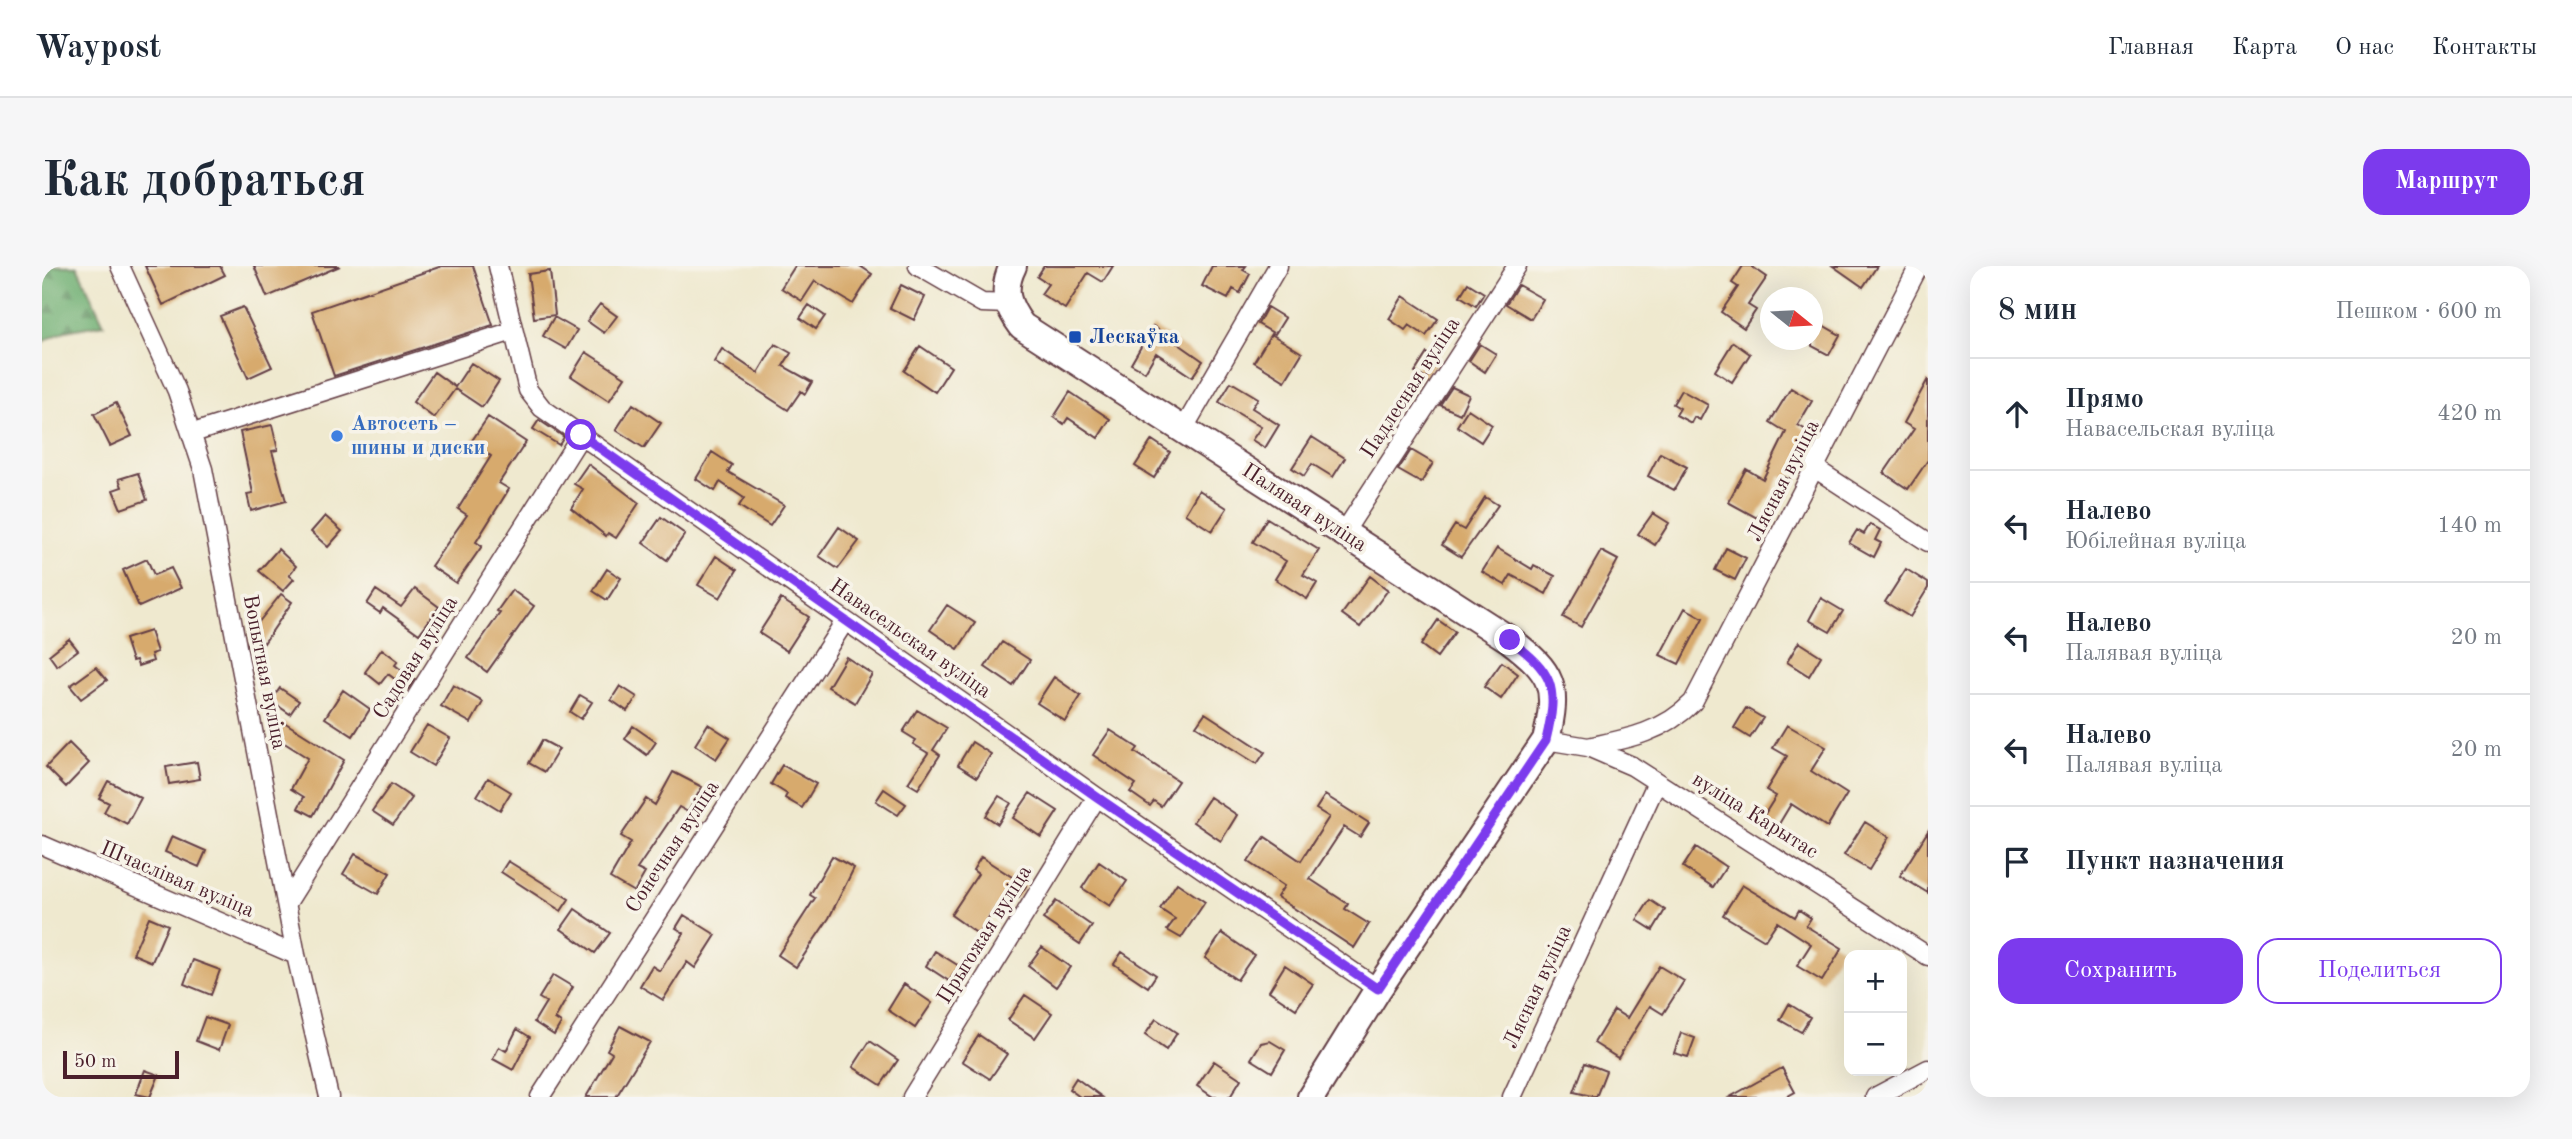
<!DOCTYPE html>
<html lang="ru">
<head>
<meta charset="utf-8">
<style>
	:root { --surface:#fff; --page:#f6f6f7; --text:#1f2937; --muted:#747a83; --line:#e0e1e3; --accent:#7c3aed }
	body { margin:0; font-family:"Old Standard TT",serif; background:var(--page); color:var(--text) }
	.controls { position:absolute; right:21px; bottom:21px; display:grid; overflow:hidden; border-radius:14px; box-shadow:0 7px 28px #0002 }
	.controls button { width:63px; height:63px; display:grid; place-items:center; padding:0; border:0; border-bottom:2px solid var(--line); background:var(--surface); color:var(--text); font:35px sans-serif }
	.compass { position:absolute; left:1718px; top:21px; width:63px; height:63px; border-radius:50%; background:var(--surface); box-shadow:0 7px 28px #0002; rotate:108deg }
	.scale { position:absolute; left:21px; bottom:18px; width:116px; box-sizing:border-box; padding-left:7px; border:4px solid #4a1f2b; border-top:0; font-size:19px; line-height:24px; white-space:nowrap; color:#4a1f2b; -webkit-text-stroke:5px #f7f3e8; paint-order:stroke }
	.stop { position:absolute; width:21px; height:21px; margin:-16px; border:5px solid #7c3aed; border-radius:50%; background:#fff }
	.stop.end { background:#7c3aed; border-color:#fff; box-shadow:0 2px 7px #0008 }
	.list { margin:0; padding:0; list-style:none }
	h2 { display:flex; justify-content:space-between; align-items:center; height:91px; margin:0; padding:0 28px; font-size:30px }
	h2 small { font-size:23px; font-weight:400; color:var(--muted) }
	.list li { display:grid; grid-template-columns:46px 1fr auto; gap:21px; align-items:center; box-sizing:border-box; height:112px; padding:0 28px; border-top:2px solid var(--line) }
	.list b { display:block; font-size:26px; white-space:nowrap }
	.list p { margin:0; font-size:23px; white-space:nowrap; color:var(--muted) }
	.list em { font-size:23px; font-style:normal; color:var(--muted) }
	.actions { display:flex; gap:14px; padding:21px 28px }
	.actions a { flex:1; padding:16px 0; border:2px solid var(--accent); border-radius:21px; text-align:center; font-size:24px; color:var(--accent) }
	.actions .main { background:var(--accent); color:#fff }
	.icon { flex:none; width:38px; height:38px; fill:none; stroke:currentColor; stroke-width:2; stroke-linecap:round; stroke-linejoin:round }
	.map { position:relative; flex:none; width:1886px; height:831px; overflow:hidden; border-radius:21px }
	header { display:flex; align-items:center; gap:42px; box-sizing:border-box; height:98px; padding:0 35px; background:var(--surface); border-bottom:2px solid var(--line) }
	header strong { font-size:33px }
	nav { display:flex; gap:38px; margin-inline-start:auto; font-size:24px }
	.intro { display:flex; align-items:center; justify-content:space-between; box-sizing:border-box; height:168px; padding:0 42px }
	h1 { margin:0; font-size:49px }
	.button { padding:18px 32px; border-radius:21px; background:var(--accent); color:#fff; font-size:24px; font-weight:700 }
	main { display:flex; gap:42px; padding:0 42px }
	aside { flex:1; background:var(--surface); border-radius:21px; box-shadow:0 7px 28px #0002 }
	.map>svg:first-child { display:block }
	.forest { fill:url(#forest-firs); stroke:#5c674e; stroke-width:2 }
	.building { fill:#d7aa6d }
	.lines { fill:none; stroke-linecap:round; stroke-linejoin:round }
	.street-casing { stroke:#633d44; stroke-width:21 }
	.secondary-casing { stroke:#633d44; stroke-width:30 }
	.street { stroke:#fff; stroke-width:18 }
	.secondary { stroke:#fff; stroke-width:26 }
	.route { stroke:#7c3aed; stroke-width:9 }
	.transit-dot { fill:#1a4fb4; stroke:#f7f3e8; stroke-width:2.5 }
	.shop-dot { fill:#3f7fe0; stroke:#f7f3e8; stroke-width:2.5 }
	.labels { text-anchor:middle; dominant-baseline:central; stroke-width:7; stroke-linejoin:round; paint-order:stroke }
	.transit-label { font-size:21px; font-weight:bold; fill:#164399; stroke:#f7f3e8; text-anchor:start }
	.street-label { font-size:21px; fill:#4a1f2b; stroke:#f7f3e8 }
	.shop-label { font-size:21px; font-weight:bold; fill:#366cbe; stroke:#f7f3e8; text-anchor:start }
</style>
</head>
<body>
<header>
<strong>Waypost</strong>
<nav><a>Главная</a><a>Карта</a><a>О нас</a><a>Контакты</a></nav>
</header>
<div class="intro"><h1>Как добраться</h1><a class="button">Маршрут</a></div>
<main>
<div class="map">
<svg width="1886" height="831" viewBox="0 0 1886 831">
	<defs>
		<pattern id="forest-firs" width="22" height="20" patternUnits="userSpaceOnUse" patternTransform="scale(1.75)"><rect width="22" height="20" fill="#6eaf72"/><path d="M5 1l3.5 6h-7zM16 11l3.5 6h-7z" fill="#5c8e5e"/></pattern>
	</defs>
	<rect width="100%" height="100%" fill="#f7f3e8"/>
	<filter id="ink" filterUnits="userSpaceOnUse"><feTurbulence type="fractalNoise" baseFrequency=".0143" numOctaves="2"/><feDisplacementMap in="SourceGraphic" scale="14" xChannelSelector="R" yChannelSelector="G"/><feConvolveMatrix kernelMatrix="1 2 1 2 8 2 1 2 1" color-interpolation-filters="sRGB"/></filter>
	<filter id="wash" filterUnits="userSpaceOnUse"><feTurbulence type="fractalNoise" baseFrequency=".00686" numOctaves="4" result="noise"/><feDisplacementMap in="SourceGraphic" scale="28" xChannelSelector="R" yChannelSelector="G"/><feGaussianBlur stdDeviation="1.57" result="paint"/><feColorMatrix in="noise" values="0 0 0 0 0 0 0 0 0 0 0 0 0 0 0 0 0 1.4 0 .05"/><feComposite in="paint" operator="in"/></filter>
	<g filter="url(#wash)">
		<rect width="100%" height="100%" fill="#efe9cf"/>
		<path class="forest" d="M 0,0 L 35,0 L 62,58 L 23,65 L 0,76 Z"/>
		<g id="blocks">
			<path class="building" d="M 103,0 L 178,0 L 183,9 L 121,39 Z
				M 212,0 L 298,0 L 225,31 Z
				M 400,0 L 431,0 L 451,59 L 292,110 L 270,45 Z
				M 753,0 L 818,0 L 830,8 L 811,38 L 773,15 L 760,35 L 739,22 Z
				M 1002,0 L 1071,0 L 1061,16 L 1046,7 L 1023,43 L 999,28 L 1006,18 L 995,11 Z
				M 1170,0 L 1204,0 L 1201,4 L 1208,8 L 1198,27 L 1191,23 L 1186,33 L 1160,20 Z
				M 1701,0 L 1709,0 L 1725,11 L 1706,39 L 1714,44 L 1702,62 L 1679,46 L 1696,21 L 1690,17 Z
				M 1791,0 L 1835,0 L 1821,21 Z
				M 508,5 L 513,49 L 492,52 L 486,8 Z
				M 1426,17 L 1442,27 L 1434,40 L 1418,30 Z
				M 859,19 L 883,31 L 872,54 L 848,42 Z
				M 1476,19 L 1501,33 L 1489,53 L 1464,38 Z
				M 1361,30 L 1396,53 L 1384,70 L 1367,59 L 1363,64 L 1347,53 Z
				M 558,38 L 575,50 L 562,67 L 545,55 Z
				M 767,39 L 783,50 L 774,63 L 758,52 Z
				M 201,41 L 230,101 L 206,112 L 178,50 Z
				M 1225,41 L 1243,52 L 1233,68 L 1216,58 Z
				M 512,51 L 535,64 L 524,83 L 501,70 Z
				M 1770,53 L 1798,69 L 1787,89 L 1770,80 Z
				M 1111,60 L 1161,95 L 1150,111 L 1114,87 L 1103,106 L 1089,98 Z
				M 1229,68 L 1260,87 L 1243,115 L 1212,96 Z
				M 1691,76 L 1708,88 L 1690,116 L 1673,105 Z
				M 733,78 L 749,87 L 741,100 L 770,116 L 763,128 L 759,125 L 746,144 L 672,96 L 680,83 L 716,107 Z
				M 1438,78 L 1454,88 L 1443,106 L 1427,95 Z
				M 878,80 L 909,101 L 893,126 L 862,105 Z
				M 544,86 L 583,111 L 567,135 L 529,110 Z
				M 1385,87 L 1396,94 L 1384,113 L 1373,106 Z
				M 429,97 L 457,115 L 440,141 L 413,123 L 392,152 L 371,136 L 392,106 L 413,121 Z
				M 1886,113 L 1886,194 L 1866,223 L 1842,207 L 1872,163 L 1862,157 Z
				M 1189,116 L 1216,132 L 1210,142 L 1237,159 L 1223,182 L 1210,174 L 1219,161 L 1177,136 Z
				M 1410,121 L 1427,129 L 1418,148 L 1398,139 Z
				M 1749,122 L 1770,135 L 1756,159 L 1775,171 L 1770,182 L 1764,178 L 1747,214 L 1739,210 L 1715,252 L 1686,236 L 1704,203 L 1721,213 L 1744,166 L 1728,156 Z
				M 1639,124 L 1666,139 L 1658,154 L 1652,151 L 1649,157 L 1634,149 L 1638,142 L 1631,138 Z
				M 1028,126 L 1068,153 L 1056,172 L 1026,152 L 1022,158 L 1012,151 Z
				M 74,137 L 90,170 L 68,180 L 52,148 Z
				M 591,138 L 619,157 L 602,182 L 574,164 Z
				M 1426,143 L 1450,159 L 1439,176 L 1415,160 Z
				M 446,151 L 484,176 L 457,217 L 467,223 L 434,276 L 440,280 L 414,317 L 389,300 L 425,249 L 416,243 L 449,190 L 429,176 Z
				M 497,154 L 522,171 L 517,179 L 491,163 Z
				M 230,159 L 236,184 L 230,185 L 244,235 L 209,245 L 205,228 L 211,227 L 198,166 Z
				M 1270,171 L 1303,192 L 1291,211 L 1270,198 L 1262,210 L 1250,202 Z
				M 1110,174 L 1128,186 L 1112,212 L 1093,200 Z
				M 1369,184 L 1391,197 L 1379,217 L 1356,204 Z
				M 670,186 L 690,199 L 686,206 L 742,239 L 728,260 L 697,240 L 702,232 L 678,216 L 673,225 L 654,213 Z
				M 1618,187 L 1645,201 L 1632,224 L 1606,210 Z
				M 546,198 L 597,237 L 574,272 L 566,267 L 564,270 L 529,242 L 541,223 L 532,218 Z
				M 96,207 L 105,234 L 79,243 L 71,224 L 80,221 L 77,213 Z
				M 1157,224 L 1185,242 L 1170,265 L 1143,248 Z
				M 1443,231 L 1456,239 L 1419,291 L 1400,279 L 1413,259 L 1422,264 Z
				M 1611,247 L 1627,257 L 1613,279 L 1596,268 Z
				M 283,250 L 300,265 L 286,281 L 269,266 Z
				M 619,251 L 643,268 L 625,294 L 601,277 Z
				M 1225,252 L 1277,284 L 1261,309 L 1275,317 L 1265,333 L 1233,313 L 1244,295 L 1211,276 Z
				M 1828,258 L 1838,264 L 1833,274 L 1839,277 L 1832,291 L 1807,277 L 1815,264 L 1822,268 Z
				M 797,261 L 817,275 L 796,303 L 777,290 Z
				M 1455,282 L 1490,303 L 1492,299 L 1513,310 L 1504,328 L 1469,309 L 1463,319 L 1440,306 Z
				M 1684,282 L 1704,292 L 1693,314 L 1673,304 Z
				M 236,283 L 254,300 L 247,309 L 252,313 L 241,325 L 217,305 Z
				M 1559,285 L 1576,294 L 1539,361 L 1521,351 Z
				M 674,290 L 695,304 L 678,332 L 656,319 Z
				M 105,293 L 112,309 L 129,302 L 139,322 L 97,341 L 81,304 Z
				M 565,303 L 579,312 L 565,334 L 551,325 Z
				M 1864,303 L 1886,317 L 1886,322 L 1868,351 L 1843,336 Z
				M 1328,310 L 1346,324 L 1318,361 L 1300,348 Z
				M 373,323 L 397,341 L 377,368 L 341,342 L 338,347 L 325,338 L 334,324 L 359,341 Z
				M 470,324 L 492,340 L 445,406 L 426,392 L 458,347 L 455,345 Z
				M 239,328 L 250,336 L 222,377 L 208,367 Z
				M 1779,332 L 1801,345 L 1788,366 L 1767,354 Z
				M 739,333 L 767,351 L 745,385 L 717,367 Z
				M 905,339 L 933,357 L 916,383 L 888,364 Z
				M 1643,342 L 1661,352 L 1637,398 L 1618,389 Z
				M 1396,354 L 1413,366 L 1395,391 L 1379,379 Z
				M 108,365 L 115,386 L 109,388 L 111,395 L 96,400 L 94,394 L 90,395 L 83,373 Z
				M 27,373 L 36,384 L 15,400 L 7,389 Z
				M 960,376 L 988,394 L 971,420 L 943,401 Z
				M 1757,376 L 1779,390 L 1767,410 L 1745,396 Z
				M 340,383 L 356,395 L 353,399 L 372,414 L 366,423 L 346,408 L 338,418 L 323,406 Z
				M 804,391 L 830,408 L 813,437 L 786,421 Z
				M 1460,396 L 1476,408 L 1459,433 L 1442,421 Z
				M 54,401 L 65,414 L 39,433 L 28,420 Z
				M 1012,411 L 1039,430 L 1023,455 L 995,437 Z
				M 411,419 L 441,436 L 429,457 L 399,440 Z
				M 578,420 L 595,431 L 585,445 L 569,434 Z
				M 238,422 L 257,435 L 248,448 L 229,435 Z
				M 301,424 L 328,443 L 311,470 L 283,452 Z
				M 538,429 L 550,436 L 539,453 L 528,446 Z
				M 1704,442 L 1721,452 L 1708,472 L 1692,462 Z
				M 875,444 L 905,462 L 891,484 L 898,489 L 876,523 L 866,517 L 886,487 L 871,478 L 874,474 L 861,466 Z
				M 1163,447 L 1223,486 L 1215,498 L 1154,460 Z
				M 242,456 L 302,494 L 271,550 L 256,542 L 262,531 L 249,523 L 266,492 L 233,471 Z
				M 666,458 L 688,472 L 674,493 L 653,479 Z
				M 385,459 L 408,472 L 391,500 L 368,486 Z
				M 1745,459 L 1784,481 L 1769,505 L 1805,528 L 1785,561 L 1749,538 L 1734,563 L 1719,554 L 1734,530 L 1724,524 L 1745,490 L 1731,482 Z
				M 591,460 L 614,476 L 605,489 L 583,473 Z
				M 1068,464 L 1096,482 L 1093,486 L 1136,515 L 1119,540 L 1112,535 L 1108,540 L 1088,526 L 1094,518 L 1051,489 Z
				M 500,474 L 517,483 L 503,506 L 487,497 Z
				M 930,476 L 949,488 L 935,511 L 916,499 Z
				M 27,477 L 47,497 L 24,521 L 4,501 Z
				M 155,496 L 158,513 L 127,518 L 124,501 Z
				M 740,499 L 774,518 L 760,542 L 743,532 L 745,528 L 729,518 Z
				M 631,506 L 660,521 L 646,546 L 637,541 L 595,603 L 603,607 L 592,626 L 568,612 L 589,576 L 579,570 L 604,533 L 613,539 Z
				M 446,512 L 469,526 L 458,544 L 435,530 Z
				M 66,515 L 99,532 L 85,558 L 62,546 L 67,537 L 57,532 Z
				M 349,518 L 370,532 L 351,559 L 330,545 Z
				M 842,523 L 864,538 L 856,549 L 834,535 Z
				M 988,527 L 1016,545 L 999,571 L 971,552 Z
				M 1283,529 L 1327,557 L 1318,571 L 1302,561 L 1268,613 L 1306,638 L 1303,643 L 1327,658 L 1312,682 L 1235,631 L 1242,620 L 1206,596 L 1223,571 L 1259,595 L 1287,551 L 1274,543 Z
				M 957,530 L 969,537 L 956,558 L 944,550 Z
				M 1168,531 L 1195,549 L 1179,575 L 1151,556 Z
				M 1823,556 L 1847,571 L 1827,604 L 1802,589 Z
				M 1886,565 L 1886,627 L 1858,610 Z
				M 130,570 L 164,585 L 157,601 L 123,586 Z
				M 1654,581 L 1684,601 L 1671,621 L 1641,601 Z
				M 313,588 L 348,607 L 336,628 L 301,608 Z
				M 790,590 L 812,602 L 787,652 L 754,701 L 736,689 L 773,632 L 768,629 Z
				M 939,591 L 984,620 L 976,632 L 965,625 L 936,668 L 909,649 L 936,608 L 931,604 Z
				M 466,595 L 527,633 L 519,645 L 459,606 Z
				M 1057,596 L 1085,615 L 1068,640 L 1040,622 Z
				M 1135,617 L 1163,636 L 1139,672 L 1125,664 L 1133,653 L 1118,643 Z
				M 1700,619 L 1753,651 L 1757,644 L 1769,652 L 1764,660 L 1800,682 L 1780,715 L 1755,700 L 1769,678 L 1735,656 L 1723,674 L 1681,649 Z
				M 1608,634 L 1623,644 L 1611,664 L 1595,654 Z
				M 1014,635 L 1050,660 L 1038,678 L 1001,653 Z
				M 533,643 L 568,667 L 553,687 L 519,663 Z
				M 642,649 L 674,669 L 653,702 L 645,696 L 621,734 L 598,720 L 610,700 L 618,705 L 642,667 L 634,662 Z
				M 107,651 L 126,659 L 110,696 L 91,688 Z
				M 1180,667 L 1212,689 L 1195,714 L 1163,692 Z
				M 1000,681 L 1028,701 L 1014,721 L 986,700 Z
				M 893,685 L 917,700 L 907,715 L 884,700 Z
				M 1080,686 L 1114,709 L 1106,721 L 1072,698 Z
				M 151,694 L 178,704 L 169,729 L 142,718 Z
				M 1243,699 L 1271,718 L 1254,743 L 1227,725 Z
				M 1617,700 L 1642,715 L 1621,748 L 1608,740 L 1576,792 L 1552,777 L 1572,744 L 1585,752 Z
				M 511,709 L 531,721 L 513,753 L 519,757 L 512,769 L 492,756 L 504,736 L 497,732 Z
				M 862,718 L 890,737 L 873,762 L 846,744 Z
				M 983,729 L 1010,747 L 993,772 L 966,754 Z
				M 1747,738 L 1768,751 L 1759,766 L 1738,754 Z
				M 163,751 L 186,759 L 177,784 L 154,775 Z
				M 1114,753 L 1135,767 L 1124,784 L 1103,769 Z
				M 578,760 L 608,776 L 574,831 L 544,831 L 570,787 L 565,784 Z
				M 475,763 L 488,771 L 471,804 L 451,793 L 457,781 L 464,785 Z
				M 1639,767 L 1653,772 L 1646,791 L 1632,787 Z
				M 937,769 L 965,788 L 948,813 L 920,795 Z
				M 828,775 L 856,794 L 839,819 L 811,801 Z
				M 1228,775 L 1243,784 L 1230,806 L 1209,793 L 1219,777 Z
				M 1172,795 L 1199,813 L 1188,831 L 1171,831 L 1155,820 Z
				M 1543,797 L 1564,805 L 1554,831 L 1532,826 Z
				M 1740,802 L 1753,826 L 1744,831 L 1688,831 Z
				M 103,804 L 117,809 L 108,831 L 94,828 Z
				M 1034,812 L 1060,831 L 1038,831 L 1027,823 Z"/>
		</g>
	</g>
	<g filter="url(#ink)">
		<use href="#blocks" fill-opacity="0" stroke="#633d44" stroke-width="2"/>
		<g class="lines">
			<g class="street-casing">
				<path id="street" d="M 78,0 L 135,125 L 161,203 L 254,689 L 287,831
					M 456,0 L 486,124 L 500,142 L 1055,531 L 1336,723
					M 876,0 L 940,37 L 966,38
					M 1142,162 L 1236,0
					M 151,167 L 471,65
					M 1774,203 L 1886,276
					M 1301,268 L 1475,0
					M 1504,474 L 1546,481 L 1590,500 L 1886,690
					M 1546,481 C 1585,473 1622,466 1651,436 L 1877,0
					M 0,579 L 254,689
					M 245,637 L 539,169
					M 498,831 L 803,355
					M 870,831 L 1055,531
					M 1470,831 L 1615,516
					M 1833,831 L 1886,803"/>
			</g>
			<g class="secondary-casing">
				<path id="secondary" d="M 971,0 C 959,24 965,40 980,60 L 1468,374 C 1511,407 1517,420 1504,474 L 1336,723 L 1269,831"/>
			</g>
			<use href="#street" class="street"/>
			<use href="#secondary" class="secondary"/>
		</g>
	</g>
	<g class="lines" filter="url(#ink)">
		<path class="route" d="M 539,169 L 1055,531 L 1336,723 L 1504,474 C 1517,420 1511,406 1468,374"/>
	</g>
	<rect class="transit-dot" x="1026" y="64" width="14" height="14" rx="3.5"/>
	<circle class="shop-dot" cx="295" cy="170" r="7"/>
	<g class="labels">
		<g class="transit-label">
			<text x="1047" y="71">Лескаўка</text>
		</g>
		<g class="street-label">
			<text transform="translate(1369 122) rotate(-57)">Падлесная вуліца</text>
			<text transform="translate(1742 215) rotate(-63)">Лясная вуліца</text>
			<text transform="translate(1262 242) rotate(33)">Палявая вуліца</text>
			<text transform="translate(868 373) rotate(35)">Навасельская вуліца</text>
			<text transform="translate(374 392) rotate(-58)">Садовая вуліца</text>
			<text transform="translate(222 406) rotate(79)">Вопытная вуліца</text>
			<text transform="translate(1713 550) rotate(32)">вуліца Карытас</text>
			<text transform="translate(631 581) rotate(-57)">Сонечная вуліца</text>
			<text transform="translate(135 614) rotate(23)">Шчаслівая вуліца</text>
			<text transform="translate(943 669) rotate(-58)">Прыгожая вуліца</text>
			<text transform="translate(1496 721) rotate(-65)">Лясная вуліца</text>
		</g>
		<g class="shop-label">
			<text x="309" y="158">Автосеть –<tspan x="309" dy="24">шины и диски</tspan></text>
		</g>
	</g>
</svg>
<div class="controls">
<button>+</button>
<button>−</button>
</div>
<svg class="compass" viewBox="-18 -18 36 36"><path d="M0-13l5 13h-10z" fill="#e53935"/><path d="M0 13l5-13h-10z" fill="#747a83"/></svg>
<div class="scale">50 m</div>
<div class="stop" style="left:539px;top:169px"></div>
<div class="stop end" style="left:1468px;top:374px"></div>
</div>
<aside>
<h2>8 мин<small>Пешком · 600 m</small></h2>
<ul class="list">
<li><svg class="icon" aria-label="ahead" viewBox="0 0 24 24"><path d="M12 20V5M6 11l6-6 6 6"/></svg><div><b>Прямо</b><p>Навасельская вуліца</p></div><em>420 m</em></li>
<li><svg class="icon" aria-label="left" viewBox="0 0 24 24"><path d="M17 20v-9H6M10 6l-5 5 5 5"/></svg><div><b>Налево</b><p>Юбілейная вуліца</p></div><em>140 m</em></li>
<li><svg class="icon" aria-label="left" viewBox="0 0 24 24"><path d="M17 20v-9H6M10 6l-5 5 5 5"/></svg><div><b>Налево</b><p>Палявая вуліца</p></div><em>20 m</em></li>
<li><svg class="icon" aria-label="left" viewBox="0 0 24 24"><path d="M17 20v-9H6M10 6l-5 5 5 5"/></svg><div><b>Налево</b><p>Палявая вуліца</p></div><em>20 m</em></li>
<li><svg class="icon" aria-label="arrive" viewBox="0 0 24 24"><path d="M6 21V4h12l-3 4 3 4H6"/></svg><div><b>Пункт назначения</b></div></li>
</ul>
<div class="actions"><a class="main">Сохранить</a><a>Поделиться</a></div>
</aside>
</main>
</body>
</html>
